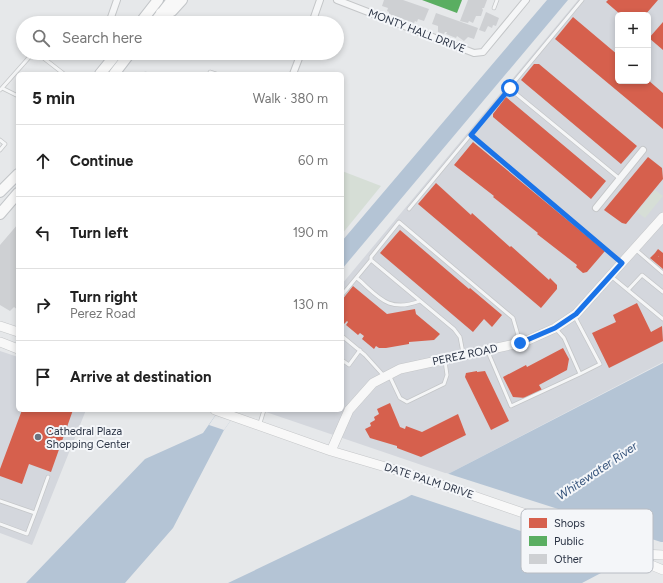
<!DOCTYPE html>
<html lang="en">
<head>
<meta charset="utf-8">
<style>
	:root { --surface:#fff; --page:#f6f6f6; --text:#222; --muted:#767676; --line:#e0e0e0 }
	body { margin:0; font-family:Figtree,sans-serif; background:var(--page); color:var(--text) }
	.controls { position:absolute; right:12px; top:12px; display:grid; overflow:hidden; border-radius:6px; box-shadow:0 2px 6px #0003 }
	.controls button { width:36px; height:36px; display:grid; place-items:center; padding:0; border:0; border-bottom:1px solid var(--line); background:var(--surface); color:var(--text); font:20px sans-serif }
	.stop { position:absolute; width:12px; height:12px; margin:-9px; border:3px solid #1a73e8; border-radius:50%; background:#fff }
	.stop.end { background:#1a73e8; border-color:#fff; box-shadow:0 1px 4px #0008 }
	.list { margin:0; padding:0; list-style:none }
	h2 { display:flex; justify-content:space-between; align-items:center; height:52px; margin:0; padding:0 16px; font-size:17px }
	h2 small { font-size:13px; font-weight:400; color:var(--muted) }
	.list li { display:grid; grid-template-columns:26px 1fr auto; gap:12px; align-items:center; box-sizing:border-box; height:72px; padding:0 16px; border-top:1px solid var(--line) }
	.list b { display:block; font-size:15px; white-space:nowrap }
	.list p { margin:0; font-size:13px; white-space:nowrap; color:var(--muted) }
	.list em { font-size:13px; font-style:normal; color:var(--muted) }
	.icon { flex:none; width:22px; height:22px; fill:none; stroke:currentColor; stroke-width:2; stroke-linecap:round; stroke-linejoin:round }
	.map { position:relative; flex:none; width:663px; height:583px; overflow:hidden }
	.search { position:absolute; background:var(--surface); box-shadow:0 2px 6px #0003; left:16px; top:16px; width:328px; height:44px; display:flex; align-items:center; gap:10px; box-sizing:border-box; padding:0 14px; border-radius:22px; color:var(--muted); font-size:15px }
	.panel { position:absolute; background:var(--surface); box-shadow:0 2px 6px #0003; left:16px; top:72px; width:328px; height:340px; border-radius:6px }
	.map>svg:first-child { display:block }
	.built { fill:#d4d7dd; fill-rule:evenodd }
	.green { fill:#d6ded6 }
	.water { fill:#b4c4d5 }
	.pier { fill:#e6e8ea }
	.shops { fill:#d6604d }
	.public { fill:#5aae61 }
	.building { fill:#ced0d3 }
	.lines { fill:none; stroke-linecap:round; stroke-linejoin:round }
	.service-casing { stroke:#c4c6c8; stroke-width:4.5 }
	.minor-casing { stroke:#c4c6c8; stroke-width:8 }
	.secondary-casing { stroke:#c4c6c8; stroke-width:10 }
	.primary-casing { stroke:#c2c5c8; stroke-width:12 }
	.service { stroke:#f5f6f7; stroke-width:3 }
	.minor { stroke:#f5f6f7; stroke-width:6 }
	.secondary { stroke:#f8f8f8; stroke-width:9 }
	.primary { stroke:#f8f8f8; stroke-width:10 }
	.route { stroke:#1a73e8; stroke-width:5 }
	.poi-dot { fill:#6c737f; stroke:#f4f6f9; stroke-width:1.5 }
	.labels { text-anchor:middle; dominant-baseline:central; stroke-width:4; stroke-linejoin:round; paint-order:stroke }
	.street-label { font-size:11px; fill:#2b3445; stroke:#f4f6f9 }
	.poi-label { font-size:11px; fill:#2b3445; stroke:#f4f6f9; text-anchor:start }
	.water-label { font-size:12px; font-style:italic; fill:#34527a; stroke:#f4f6f9 }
	.key { fill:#f4f6f9; stroke:#b8bcc3; stroke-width:1 }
	.key-label { font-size:11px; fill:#2b3445 }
</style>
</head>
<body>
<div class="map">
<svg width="663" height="583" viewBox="0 0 663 583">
	<rect width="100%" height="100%" fill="#e6e8ea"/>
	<path class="built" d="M 578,0 L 663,0 L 663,362 L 448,474 L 260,410 L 342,410 L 342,284 ZM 618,15 L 648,15 L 648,81 L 618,81 Z
		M 0,351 L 18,357 L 18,410 L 86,410 L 32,545 L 0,533 Z"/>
	<path class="green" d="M 342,171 L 381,186 L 342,234 Z
		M 655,190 L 663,196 L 645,218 L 637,212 Z"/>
	<path class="water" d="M 547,0 L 568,0 L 342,269 L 342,241 Z
		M 663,363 L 663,542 L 660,542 L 582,583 L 228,583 L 406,498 L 448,474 Z
		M 219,410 L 238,410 L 224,430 L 173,528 L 125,583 L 26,583 L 145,459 L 203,433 Z"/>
	<path class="pier" d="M 219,410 L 238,410 L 224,430 L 209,425 Z
		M 446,473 L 661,542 L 620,564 L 409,494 Z"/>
	<path class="shops" d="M 608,0 L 658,0 L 645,15 L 621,15 L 606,2 Z
		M 573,17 L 618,55 L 618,81 L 648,80 L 663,93 L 663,129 L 555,39 Z
		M 663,22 L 663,50 L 649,38 Z
		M 534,64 L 539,64 L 637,146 L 621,164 L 521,80 Z
		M 506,97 L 606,181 L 591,199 L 493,117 L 493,114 Z
		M 473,142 L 605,251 L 587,272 L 583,273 L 576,267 L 577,265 L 537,234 L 538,233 L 493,197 L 494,196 L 454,165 Z
		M 648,157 L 662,168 L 663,179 L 626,224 L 622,223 L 604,210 Z
		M 436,183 L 471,215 L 472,213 L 510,247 L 511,246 L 549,280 L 550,278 L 557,285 L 557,289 L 541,308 L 418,204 Z
		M 400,230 L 469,289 L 470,288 L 502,315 L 492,327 L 484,319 L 473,332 L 380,253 Z
		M 658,249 L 663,253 L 663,269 L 650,258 L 655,253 L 659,257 L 655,253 Z
		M 353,286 L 387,314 L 415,309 L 416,314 L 440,334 L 434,340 L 409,342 L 409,344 L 386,348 L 379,348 L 376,346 L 374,349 L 362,339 L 364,336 L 360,333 L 358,335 L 346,325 L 348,322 L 347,321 L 344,324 L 342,322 L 342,300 Z
		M 637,303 L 651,332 L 662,326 L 663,341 L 609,368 L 592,333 L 616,322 L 613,315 Z
		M 563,348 L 569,359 L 567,370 L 539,385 L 542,390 L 526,398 L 513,397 L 503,377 L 526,365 L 527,367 Z
		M 477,371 L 477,372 L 485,371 L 509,421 L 491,430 L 465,377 L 466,373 Z
		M 390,403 L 400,427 L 405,429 L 406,426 L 422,432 L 458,414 L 466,435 L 421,457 L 397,448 L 397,446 L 370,438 L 365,429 L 371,426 L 370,423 L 375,420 L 374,417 L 379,414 L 377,409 Z
		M 22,410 L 73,410 L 51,472 L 29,464 L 22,484 L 0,476 L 0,469 Z"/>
	<path class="public" d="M 422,0 L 462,0 L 457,13 Z"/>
	<path class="building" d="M 384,0 L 403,0 L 429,9 L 424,21 L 418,19 L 417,22 L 415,21 L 414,23 L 389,14 L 389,12 L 387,11 L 388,8 L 382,6 Z
		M 468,0 L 487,0 L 484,8 L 482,8 L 483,10 L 481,16 L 476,16 L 473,23 L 469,21 L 468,23 L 460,21 Z
		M 486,12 L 499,18 L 496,26 L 493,25 L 492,28 L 488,26 L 485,32 L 479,30 Z
		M 436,13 L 478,28 L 474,39 L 468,37 L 464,41 L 457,36 L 456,38 L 446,34 L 447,32 L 445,32 L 444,34 L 438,32 L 438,26 L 432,24 Z
		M 18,224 L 18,310 L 14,307 L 10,311 L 0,305 L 0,245 Z"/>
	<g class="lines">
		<g class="service-casing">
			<path id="service" d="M 494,8 L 497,0
				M 37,53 L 64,74
				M 210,72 L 216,74
				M 145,74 L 146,74
				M 2,88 L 33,53
				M 509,88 L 620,179
				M 0,90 L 2,88 L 18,96
				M 471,135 L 621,262
				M 0,140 L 5,144 L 0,150
				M 409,209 L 582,0
				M 635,249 L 663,273
				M 612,277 L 663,319
				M 357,278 C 379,297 388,313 420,301
				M 628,290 L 642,275 L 663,292
				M 342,295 L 371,260
				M 575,317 L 600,364 L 580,374
				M 342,336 L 365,355 L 384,376
				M 488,352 L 511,406 L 580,374 L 564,338 L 556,329
				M 463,353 L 460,337 L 454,329 L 371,260 L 371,257 L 399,222 L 513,318 L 520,342
				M 342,360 L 349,365 L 360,350
				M 390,377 L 400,398 L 407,402 L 444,384 L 447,375 L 445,361
				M 260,423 L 264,410
				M 0,501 L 35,513 L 27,534 L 0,524
				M 35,513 L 48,477"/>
		</g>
		<g class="minor-casing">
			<path id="minor" d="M 337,0 L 474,53 L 483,52 L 526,0
				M 109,23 L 117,0
				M 312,23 L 320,0
				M 293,74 L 301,53
				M 596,208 L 643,150"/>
		</g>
		<g class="secondary-casing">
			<path id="secondary" d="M 0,326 L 18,332
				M 0,342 L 18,349
				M 215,410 L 331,451 L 416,476 L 642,554 L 663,555
				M 331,451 L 349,410 L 373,383 L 400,369 L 524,342 L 555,328 L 576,314 L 663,217
				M 642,554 L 651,565 L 663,570"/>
		</g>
		<g class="primary-casing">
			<path id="primary" d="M 161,13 L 172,11 L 182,0
				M 140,23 L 158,0
				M 154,23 L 172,0
				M 100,74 L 117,53
				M 114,74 L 130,53
				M 0,192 L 18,174
				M 0,214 L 18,193"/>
		</g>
		<use href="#service" class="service"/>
		<use href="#minor" class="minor"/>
		<use href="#secondary" class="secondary"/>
		<use href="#primary" class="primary"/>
	</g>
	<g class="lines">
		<path class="route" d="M 510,88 L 471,135 L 622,263 L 576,314 L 555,328 L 520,343"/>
	</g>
	<circle class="poi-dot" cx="38" cy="437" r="4"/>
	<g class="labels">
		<g class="street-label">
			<text transform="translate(417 31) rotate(21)">MONTY HALL DRIVE</text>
			<text transform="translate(465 355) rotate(-12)">PEREZ ROAD</text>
			<text transform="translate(429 481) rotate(18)">DATE PALM DRIVE</text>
		</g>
		<g class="poi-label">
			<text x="46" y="431">Cathedral Plaza<tspan x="46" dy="13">Shopping Center</tspan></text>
		</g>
		<g class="water-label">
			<text transform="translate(597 471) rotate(-34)">Whitewater River</text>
		</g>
	</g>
	<rect x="521" y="509" width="132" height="64" rx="6" class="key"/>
	<rect x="529" y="518" width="18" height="10" fill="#d6604d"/>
	<rect x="529" y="536" width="18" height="10" fill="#5aae61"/>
	<rect x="529" y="554" width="18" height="10" fill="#ced0d3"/>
	<g class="key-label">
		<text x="554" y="527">Shops</text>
		<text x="554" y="545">Public</text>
		<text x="554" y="563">Other</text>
	</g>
</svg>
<div class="controls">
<button>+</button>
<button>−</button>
</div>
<div class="stop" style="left:510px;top:88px"></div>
<div class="stop end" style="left:520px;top:343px"></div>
<div class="search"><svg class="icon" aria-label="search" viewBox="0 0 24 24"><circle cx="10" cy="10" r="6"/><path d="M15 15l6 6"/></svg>Search here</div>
<section class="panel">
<h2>5 min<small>Walk · 380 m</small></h2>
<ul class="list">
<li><svg class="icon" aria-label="ahead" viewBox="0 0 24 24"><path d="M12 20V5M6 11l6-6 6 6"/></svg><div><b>Continue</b></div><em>60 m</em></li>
<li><svg class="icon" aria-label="left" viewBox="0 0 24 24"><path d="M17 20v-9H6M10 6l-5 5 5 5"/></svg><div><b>Turn left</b></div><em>190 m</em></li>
<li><svg class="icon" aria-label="right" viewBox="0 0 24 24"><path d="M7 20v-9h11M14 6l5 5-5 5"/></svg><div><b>Turn right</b><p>Perez Road</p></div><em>130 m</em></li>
<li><svg class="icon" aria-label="arrive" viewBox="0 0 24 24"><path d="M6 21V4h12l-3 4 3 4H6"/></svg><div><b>Arrive at destination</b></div></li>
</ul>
</section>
</div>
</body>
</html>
